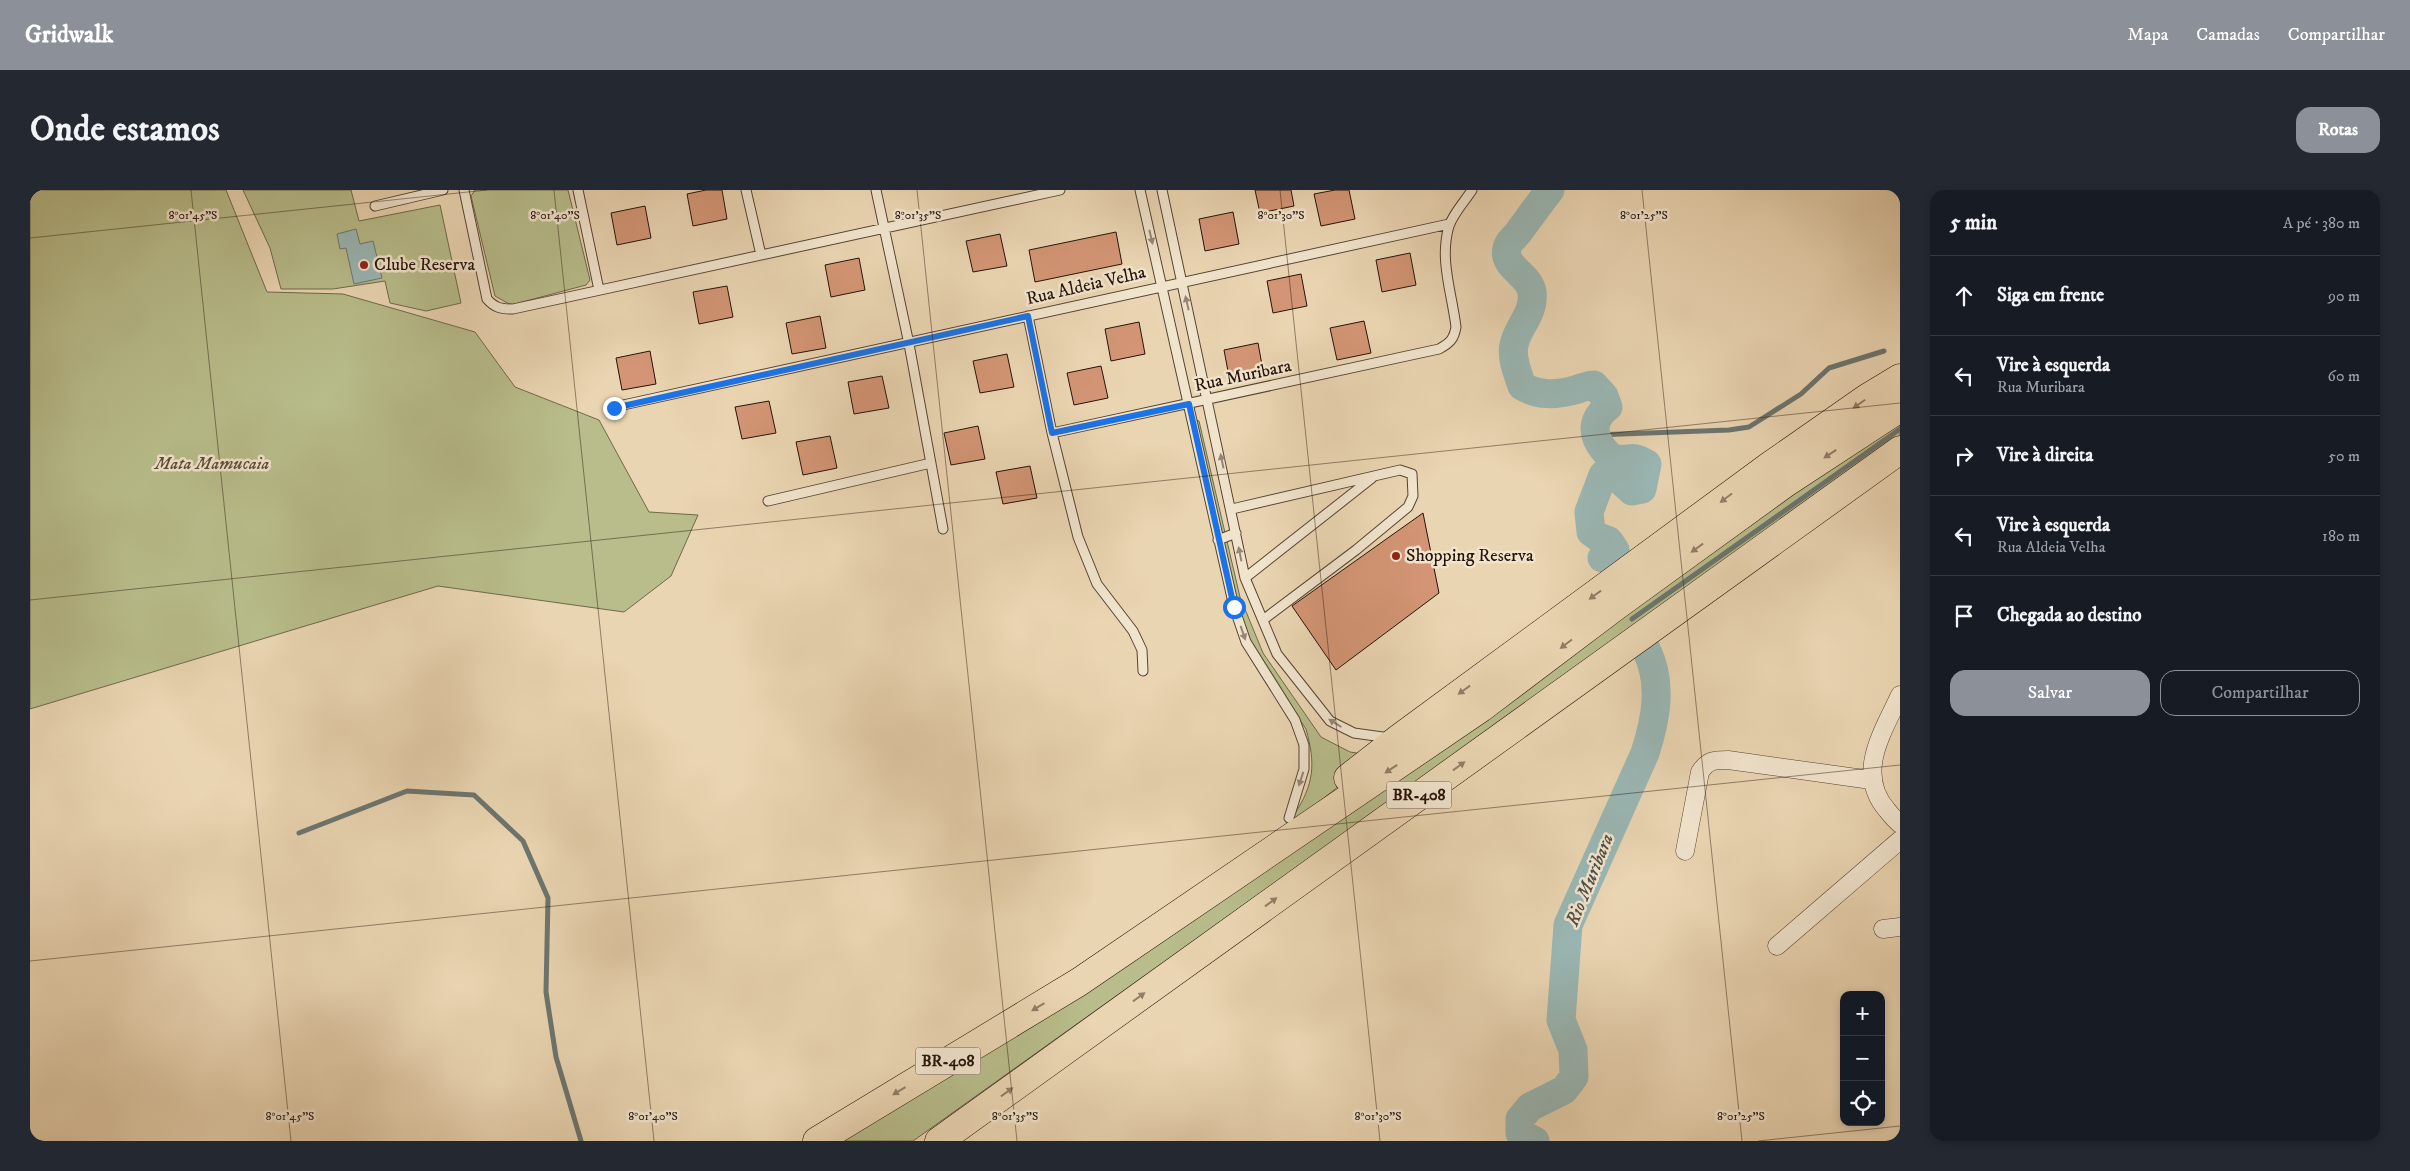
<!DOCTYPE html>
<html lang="pt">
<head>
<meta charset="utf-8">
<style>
	:root { --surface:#171b24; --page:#242831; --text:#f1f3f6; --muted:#9ea1a6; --line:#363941; --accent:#8c9099 }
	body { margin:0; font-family:"IM FELL DW Pica",serif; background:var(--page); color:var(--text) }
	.controls { position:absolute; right:15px; bottom:15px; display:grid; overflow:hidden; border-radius:10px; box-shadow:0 2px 8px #0003 }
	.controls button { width:45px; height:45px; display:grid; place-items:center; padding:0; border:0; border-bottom:1px solid var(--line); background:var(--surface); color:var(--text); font:25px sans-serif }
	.stop { position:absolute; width:15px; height:15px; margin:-11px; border:4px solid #1a73e8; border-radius:50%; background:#fff }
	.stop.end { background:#1a73e8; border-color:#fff; box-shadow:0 1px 5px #0008 }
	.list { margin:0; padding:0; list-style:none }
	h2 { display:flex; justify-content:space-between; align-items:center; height:65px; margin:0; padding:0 20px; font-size:21px }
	h2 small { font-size:16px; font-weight:400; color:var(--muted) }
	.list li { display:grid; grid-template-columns:32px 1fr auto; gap:15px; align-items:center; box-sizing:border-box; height:80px; padding:0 20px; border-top:1px solid var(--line) }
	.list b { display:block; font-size:19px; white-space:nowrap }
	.list p { margin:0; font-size:16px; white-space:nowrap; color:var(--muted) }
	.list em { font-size:16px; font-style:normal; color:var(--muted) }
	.actions { display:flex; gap:10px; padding:15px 20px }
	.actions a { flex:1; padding:11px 0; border:1px solid var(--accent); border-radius:15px; text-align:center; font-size:18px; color:var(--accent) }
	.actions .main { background:var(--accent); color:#fff }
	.icon { flex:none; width:28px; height:28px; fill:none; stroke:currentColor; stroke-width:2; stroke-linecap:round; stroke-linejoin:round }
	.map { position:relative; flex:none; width:1870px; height:951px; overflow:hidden; border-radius:15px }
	header { display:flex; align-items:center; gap:30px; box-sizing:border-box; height:70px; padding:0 25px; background:var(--accent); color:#fff }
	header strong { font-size:24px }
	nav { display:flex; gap:28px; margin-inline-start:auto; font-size:18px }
	.intro { display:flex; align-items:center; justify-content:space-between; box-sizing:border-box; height:120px; padding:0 30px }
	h1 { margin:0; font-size:35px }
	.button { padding:12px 22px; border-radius:15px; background:var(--accent); color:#fff; font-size:18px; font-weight:700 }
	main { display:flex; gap:30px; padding:0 30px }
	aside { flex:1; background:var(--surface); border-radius:15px; box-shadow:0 2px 8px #0003 }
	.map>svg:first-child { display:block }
	.green { fill:#b8bd8b; stroke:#6f684a }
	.water { fill:#9ab7b4; stroke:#6c7570 }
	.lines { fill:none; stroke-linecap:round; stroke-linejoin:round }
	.stream { stroke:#6c7570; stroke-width:5 }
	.river { stroke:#9ab7b4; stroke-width:29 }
	.building { fill:#d39575; stroke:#261209 }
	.service-casing { stroke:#574333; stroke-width:11 }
	.minor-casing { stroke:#574333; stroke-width:19 }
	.trunk-casing { stroke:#261209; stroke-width:29 }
	.service { stroke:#f1e4cd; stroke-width:9 }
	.minor { stroke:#f1e4cd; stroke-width:18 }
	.trunk { stroke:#ead5b2; stroke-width:28 }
	.oneway { fill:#968675 }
	.oneway2 { fill:#927d66 }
	.route { stroke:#1a73e8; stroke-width:6 }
	.ticks { fill:none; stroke:#261209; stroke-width:1; stroke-opacity:0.45 }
	.poi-dot { fill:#8f2418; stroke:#f1e4cd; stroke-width:2 }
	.labels { text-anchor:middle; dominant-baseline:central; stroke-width:5; stroke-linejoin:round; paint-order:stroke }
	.shield { fill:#f1e4cd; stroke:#635144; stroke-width:1 }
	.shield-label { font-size:16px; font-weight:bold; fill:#261209 }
	.poi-label { font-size:18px; fill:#261209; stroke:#f1e4cd; text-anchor:start }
	.street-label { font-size:18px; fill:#261209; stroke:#f1e4cd }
	.park-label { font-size:18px; font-style:italic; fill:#594e36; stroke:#f1e4cd }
	.water-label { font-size:19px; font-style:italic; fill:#4f4c45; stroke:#f1e4cd }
	.ticks-label { font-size:12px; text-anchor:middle; fill:#261209; stroke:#f1e4cd; stroke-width:5; stroke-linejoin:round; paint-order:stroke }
</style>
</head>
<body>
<header>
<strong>Gridwalk</strong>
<nav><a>Mapa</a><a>Camadas</a><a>Compartilhar</a></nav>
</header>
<div class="intro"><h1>Onde estamos</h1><a class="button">Rotas</a></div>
<main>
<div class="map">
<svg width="1870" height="951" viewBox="0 0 1870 951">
	<rect width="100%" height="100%" fill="#ead5b2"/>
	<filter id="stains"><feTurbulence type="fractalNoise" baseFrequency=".004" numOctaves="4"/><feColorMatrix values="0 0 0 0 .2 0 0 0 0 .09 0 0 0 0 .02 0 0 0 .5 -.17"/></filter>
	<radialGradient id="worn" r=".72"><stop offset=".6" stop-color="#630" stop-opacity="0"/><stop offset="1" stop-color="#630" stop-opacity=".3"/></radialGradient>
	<path class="green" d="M 0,0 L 196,0 L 237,102 L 313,104 L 445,142 L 485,197 L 569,230 L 619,322 L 668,325 L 641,386 L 594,422 L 408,396 L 0,519 Z
		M 213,0 L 321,0 L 329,31 L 410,15 L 431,113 L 396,121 L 360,113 L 355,91 L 303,99 L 251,99 L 240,58 Z
		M 445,0 L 538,0 L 560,90 L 556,95 L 481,115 L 465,106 L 441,6 Z
		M 1870,228 L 1870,246 L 883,951 L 806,951 Z
		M 1166,230 L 1169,231 L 1210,407 L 1233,463 L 1291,547 L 1320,562 L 1347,566 L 1266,630 L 1264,625 C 1284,594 1286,575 1276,539 L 1222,458 L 1209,426 Z"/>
	<path class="water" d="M 326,39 L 330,54 L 343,51 L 352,88 L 324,94 L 316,58 L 310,59 L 307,44 Z"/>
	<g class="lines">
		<path class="stream" d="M 1565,245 L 1699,240 L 1719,237 L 1771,204 L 1799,178 L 1854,161
			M 1602,429 L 1870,239
			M 269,643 L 377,601 L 444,605 L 493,651 L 518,708 L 516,802 L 526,867 L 551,951"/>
		<path class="river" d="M 1520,0 C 1509,14 1499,28 1488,43 C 1485,47 1478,52 1477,58 C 1472,77 1499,84 1502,102 C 1505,124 1487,137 1484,155 C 1481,168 1488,184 1492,196 C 1509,206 1526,205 1545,200 C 1552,198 1557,195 1564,195 L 1574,206 L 1578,217 C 1562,229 1561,244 1574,260 C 1577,264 1582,268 1587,269 C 1602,271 1599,264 1617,274 L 1612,299 L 1602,301 L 1579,280 L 1573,285 L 1559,322 L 1561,342 L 1568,347 L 1579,351 L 1585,360 L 1572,368
			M 1505,951 L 1490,943 L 1490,929 L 1500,917 L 1534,900 L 1544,887 L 1543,860 L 1531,830 L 1538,735 L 1615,563 C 1626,529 1633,493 1616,459"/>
	</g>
	<path class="building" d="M 676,0 L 692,0 L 697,29 L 663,36 L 657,4 Z
		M 1225,0 L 1261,0 L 1264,16 L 1230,23 Z
		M 1305,0 L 1319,0 L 1325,29 L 1291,36 L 1284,4 Z
		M 615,16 L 621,48 L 587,55 L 581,23 Z
		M 1203,22 L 1209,54 L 1175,61 L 1169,29 Z
		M 1086,42 L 1092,74 L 1005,92 L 999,60 Z
		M 970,44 L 977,76 L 943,82 L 936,51 Z
		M 1380,63 L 1386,95 L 1352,102 L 1346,70 Z
		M 829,68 L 835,100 L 801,107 L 795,75 Z
		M 1271,84 L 1277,116 L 1243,123 L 1237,91 Z
		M 697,96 L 703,127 L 669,134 L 663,102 Z
		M 790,126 L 796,158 L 762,164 L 756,133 Z
		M 1334,131 L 1341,163 L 1307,170 L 1300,138 Z
		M 1109,132 L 1115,164 L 1081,171 L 1075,139 Z
		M 1228,153 L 1234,186 L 1200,192 L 1194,160 Z
		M 620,161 L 626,194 L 592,200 L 586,168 Z
		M 977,164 L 984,197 L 950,203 L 943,171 Z
		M 1071,176 L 1078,208 L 1044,215 L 1037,183 Z
		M 852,186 L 859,218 L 824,224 L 818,192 Z
		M 739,211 L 746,243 L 712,249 L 705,217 Z
		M 948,236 L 955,269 L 921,275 L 914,243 Z
		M 800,246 L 807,278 L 773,285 L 766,252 Z
		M 1000,276 L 1007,308 L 973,314 L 966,282 Z
		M 1393,323 L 1409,403 L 1306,480 L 1262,416 Z"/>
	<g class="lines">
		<g class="service-casing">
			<path id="service" d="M 434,0 L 457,109 C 465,118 471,119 483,119 L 1030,0
				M 548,0 L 569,100
				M 716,0 L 731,65
				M 846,0 L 879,154 L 913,339
				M 1110,0 L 1204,417 L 1216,452 L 1265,530 L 1274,555 L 1274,579 L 1259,628
				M 1132,0 L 1215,388 L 1247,464 L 1300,531 L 1324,543 L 1360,548
				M 345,16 L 413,0
				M 998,126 L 1022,243 L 1048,347 L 1067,394 L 1103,441 L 1112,460 L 1113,481
				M 584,217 C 863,157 1141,94 1419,34
				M 1022,243 L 1409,159 C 1420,153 1424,149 1426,137 C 1422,103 1409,70 1419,36 C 1423,24 1435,11 1442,0
				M 738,311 L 901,273
				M 1202,319 L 1370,280 L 1382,284 L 1383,306 L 1378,317 L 1326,360 L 1233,430
				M 1188,350 L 1206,343
				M 1215,388 L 1342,288"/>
		</g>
		<g class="minor-casing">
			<path id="minor" d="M 1870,505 C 1853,542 1825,583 1857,620 C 1861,625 1865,630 1870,634
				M 1655,661 L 1670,582 C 1678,570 1684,570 1698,570 L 1841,590
				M 1853,739 L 1870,737
				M 1747,756 L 1870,650"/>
		</g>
		<g class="trunk-casing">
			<path id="trunk" d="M 1318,588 L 1368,549 L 1738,277 L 1837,208 L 1870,188
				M 787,951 L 1049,792 L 1451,518 L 1586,416 L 1757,292 L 1870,218
				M 909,951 L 1870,260"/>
		</g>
		<use href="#service" class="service"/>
		<use href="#minor" class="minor"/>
		<use href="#trunk" class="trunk"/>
	</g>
	<defs><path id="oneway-solid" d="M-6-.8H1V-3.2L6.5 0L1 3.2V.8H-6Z" transform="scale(1.25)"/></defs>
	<g class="oneway">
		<use href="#oneway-solid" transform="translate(1121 47) rotate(77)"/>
		<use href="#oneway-solid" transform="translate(1157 113) rotate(-103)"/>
		<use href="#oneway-solid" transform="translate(1192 271) rotate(-102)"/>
		<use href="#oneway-solid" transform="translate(1210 364) rotate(-101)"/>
		<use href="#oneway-solid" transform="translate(1213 443) rotate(71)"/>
		<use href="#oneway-solid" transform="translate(1305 533) rotate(-148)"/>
		<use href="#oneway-solid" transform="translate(1271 589) rotate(108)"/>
	</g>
	<g class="oneway2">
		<use href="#oneway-solid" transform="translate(1829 214) rotate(145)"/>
		<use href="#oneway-solid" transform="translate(1800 264) rotate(147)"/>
		<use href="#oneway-solid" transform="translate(1696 308) rotate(143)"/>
		<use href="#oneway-solid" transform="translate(1667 358) rotate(144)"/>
		<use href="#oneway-solid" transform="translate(1565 405) rotate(144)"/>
		<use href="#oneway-solid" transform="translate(1536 454) rotate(143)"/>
		<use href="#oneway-solid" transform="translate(1434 500) rotate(144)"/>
		<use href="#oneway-solid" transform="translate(1429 576) rotate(-36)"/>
		<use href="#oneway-solid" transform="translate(1361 579) rotate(146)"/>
		<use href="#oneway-solid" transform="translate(1241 712) rotate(-36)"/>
		<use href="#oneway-solid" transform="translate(1109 807) rotate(-36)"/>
		<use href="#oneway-solid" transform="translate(1008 817) rotate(149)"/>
		<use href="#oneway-solid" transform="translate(869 901) rotate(149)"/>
		<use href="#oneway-solid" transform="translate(977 902) rotate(-36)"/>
	</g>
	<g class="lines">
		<path class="route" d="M 584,218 L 998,126 L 1022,243 L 1159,214 L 1204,417"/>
	</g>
	<path class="ticks" d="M 161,0 L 261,951M 524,0 L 624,951M 887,0 L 987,951M 1250,0 L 1350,951M 1612,0 L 1712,951M 0,48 L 457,0M 0,410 L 1870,213M 0,771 L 1870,575M 1728,951 L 1870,936"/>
	<g class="poi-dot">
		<circle cx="334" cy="75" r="5"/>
		<circle cx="1366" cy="366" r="5"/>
	</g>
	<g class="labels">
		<g class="shield">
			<rect x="1356.5" y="591.5" width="65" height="27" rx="4"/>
			<rect x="885.5" y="857.5" width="65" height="27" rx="4"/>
		</g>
		<g class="shield-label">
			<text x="1389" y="605">BR-408</text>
			<text x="918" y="871">BR-408</text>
		</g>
		<g class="poi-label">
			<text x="344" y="75">Clube Reserva</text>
			<text x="1376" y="366">Shopping Reserva</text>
		</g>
		<g class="street-label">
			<text transform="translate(1056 96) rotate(-13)">Rua Aldeia Velha</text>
			<text transform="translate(1213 186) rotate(-12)">Rua Muribara</text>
		</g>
		<g class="park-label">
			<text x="182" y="274">Mata Mamucaia</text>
		</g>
		<g class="water-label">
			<text transform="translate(1560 690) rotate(-68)">Rio Muribara</text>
		</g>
	</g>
	<g class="ticks-label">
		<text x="163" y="29">8°01'45"S</text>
		<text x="525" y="29">8°01'40"S</text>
		<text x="888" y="29">8°01'35"S</text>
		<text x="1251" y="29">8°01'30"S</text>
		<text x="1614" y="29">8°01'25"S</text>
		<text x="260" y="930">8°01'45"S</text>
		<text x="623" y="930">8°01'40"S</text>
		<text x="985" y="930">8°01'35"S</text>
		<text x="1348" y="930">8°01'30"S</text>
		<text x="1711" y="930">8°01'25"S</text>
	</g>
	<rect width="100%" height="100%" filter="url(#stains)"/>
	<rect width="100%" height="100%" fill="url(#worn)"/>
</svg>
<div class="controls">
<button>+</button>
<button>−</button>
<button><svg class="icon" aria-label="locate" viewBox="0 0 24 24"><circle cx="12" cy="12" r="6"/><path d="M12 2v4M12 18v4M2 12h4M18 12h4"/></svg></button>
</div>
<div class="stop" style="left:1204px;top:417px"></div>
<div class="stop end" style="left:584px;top:218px"></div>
</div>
<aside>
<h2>5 min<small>A pé · 380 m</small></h2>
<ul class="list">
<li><svg class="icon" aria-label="ahead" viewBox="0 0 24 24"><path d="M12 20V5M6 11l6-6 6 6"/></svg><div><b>Siga em frente</b></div><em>90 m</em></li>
<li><svg class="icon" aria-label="left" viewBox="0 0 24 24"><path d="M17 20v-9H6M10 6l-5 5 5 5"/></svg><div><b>Vire à esquerda</b><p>Rua Muribara</p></div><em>60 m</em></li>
<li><svg class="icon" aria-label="right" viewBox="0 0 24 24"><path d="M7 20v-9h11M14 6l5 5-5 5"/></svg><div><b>Vire à direita</b></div><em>50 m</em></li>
<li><svg class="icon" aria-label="left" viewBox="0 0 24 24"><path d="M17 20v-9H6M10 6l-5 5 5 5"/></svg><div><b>Vire à esquerda</b><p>Rua Aldeia Velha</p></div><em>180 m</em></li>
<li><svg class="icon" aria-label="arrive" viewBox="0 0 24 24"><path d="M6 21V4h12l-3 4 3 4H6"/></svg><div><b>Chegada ao destino</b></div></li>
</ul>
<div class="actions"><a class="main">Salvar</a><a>Compartilhar</a></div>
</aside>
</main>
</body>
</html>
